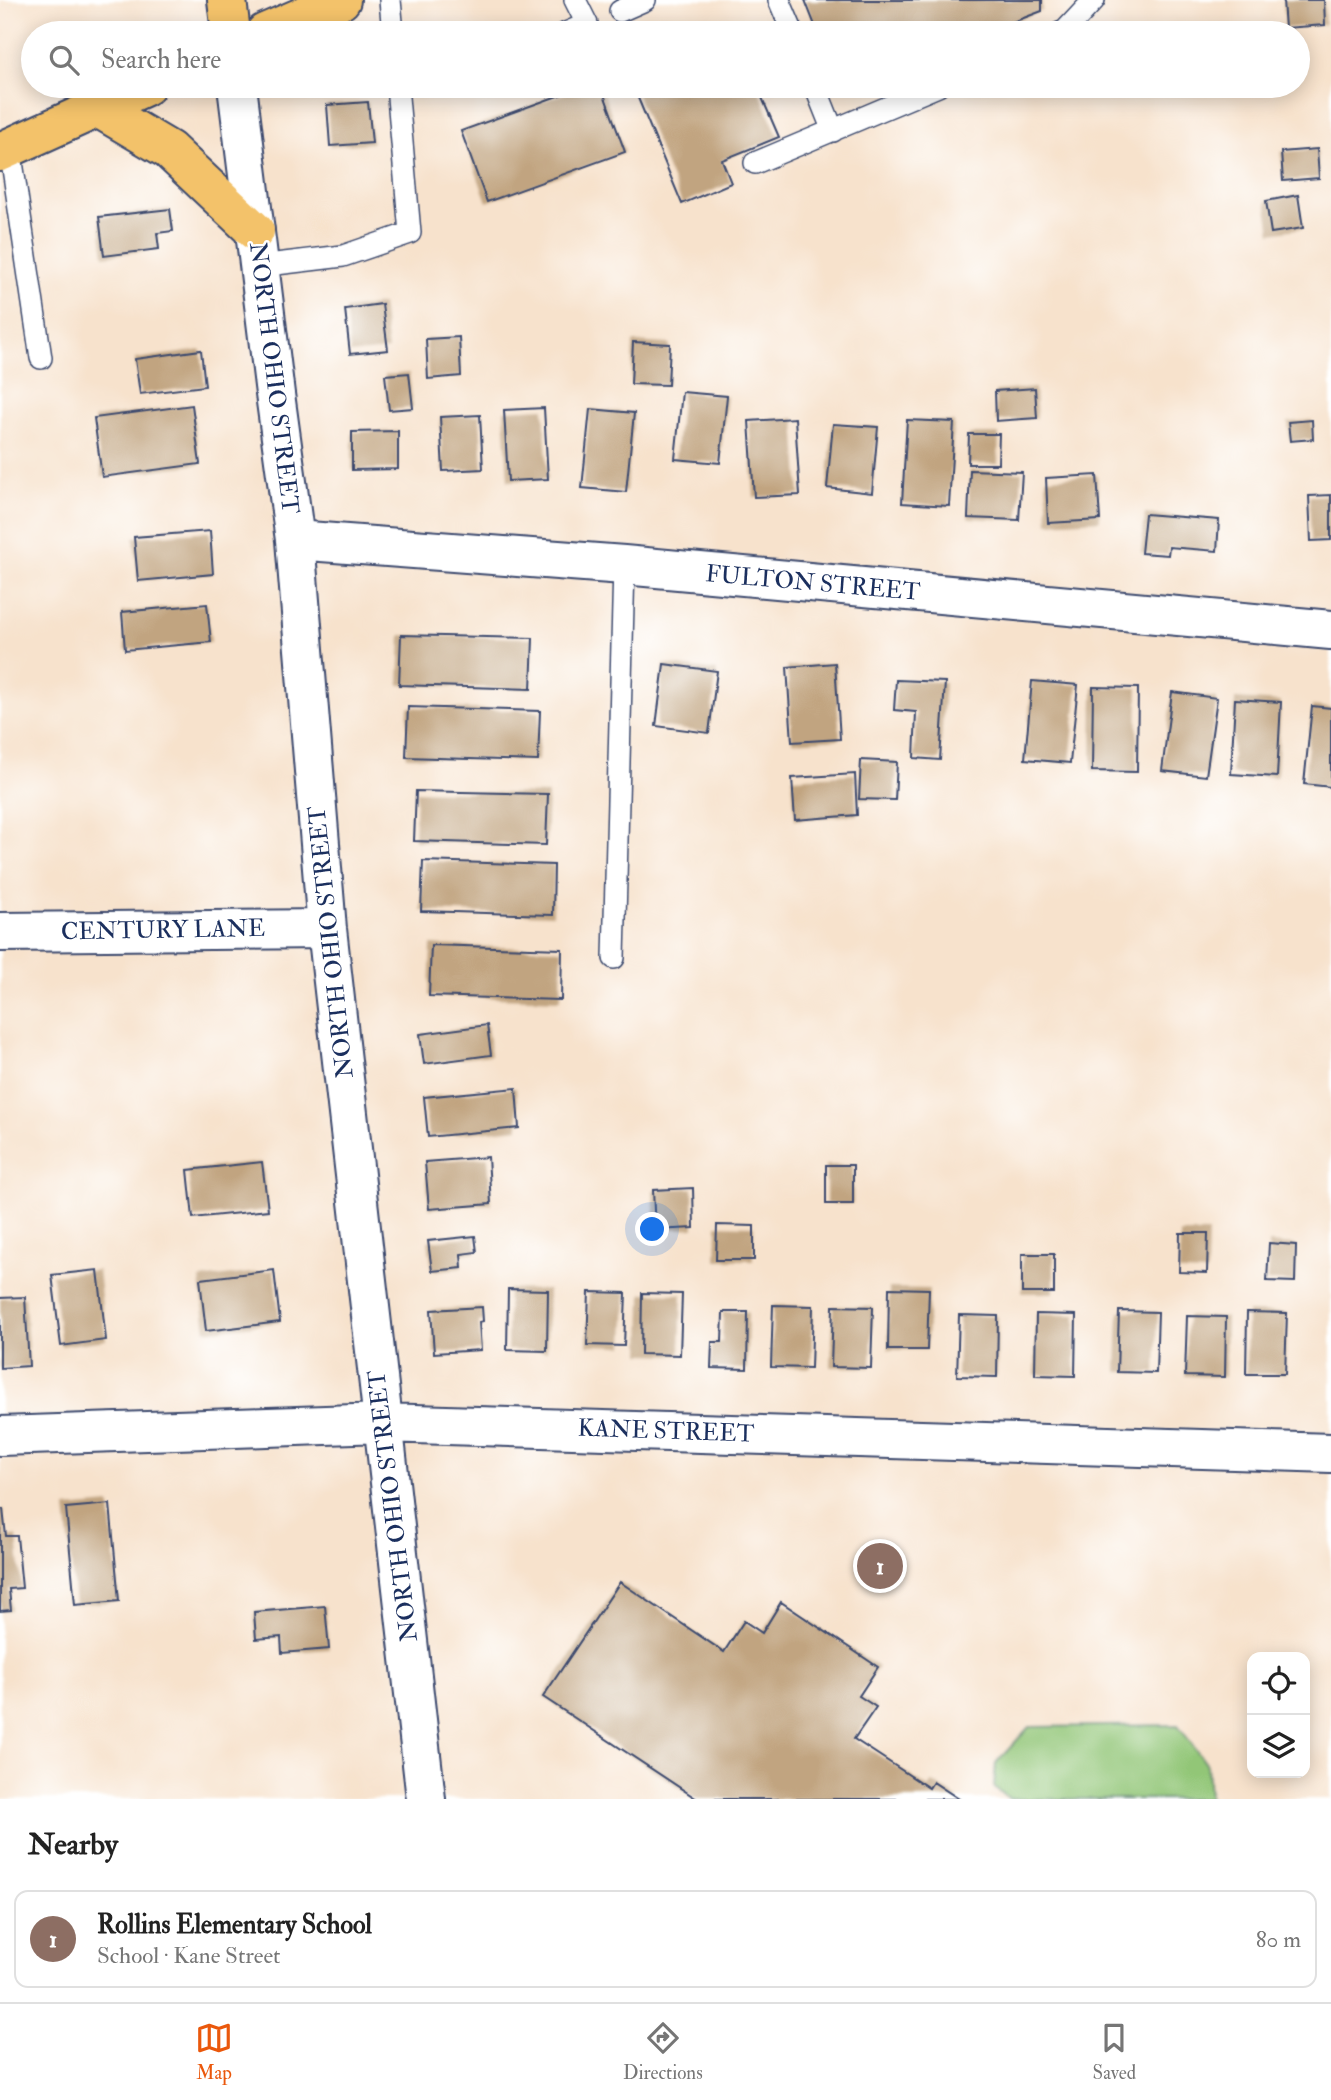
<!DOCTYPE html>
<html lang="en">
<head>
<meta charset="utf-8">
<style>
	:root { --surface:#fff; --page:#f2f2f2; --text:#222; --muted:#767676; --line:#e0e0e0; --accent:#ea580c }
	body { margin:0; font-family:"IM FELL Double Pica",serif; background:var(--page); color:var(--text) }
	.controls { position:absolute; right:21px; bottom:21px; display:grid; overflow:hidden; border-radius:14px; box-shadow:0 4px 18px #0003 }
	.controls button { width:63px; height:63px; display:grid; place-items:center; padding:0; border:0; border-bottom:2px solid var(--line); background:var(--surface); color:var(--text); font:35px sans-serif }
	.you { position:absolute; left:653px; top:1230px; width:24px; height:24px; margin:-18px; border:5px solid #fff; border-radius:50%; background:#1a73e8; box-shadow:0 0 0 10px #1a73e833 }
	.badge { display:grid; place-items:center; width:46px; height:46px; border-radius:50%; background:var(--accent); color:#fff; font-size:23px; font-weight:700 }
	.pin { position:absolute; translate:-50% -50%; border:4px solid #fff; box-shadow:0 2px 7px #0006 }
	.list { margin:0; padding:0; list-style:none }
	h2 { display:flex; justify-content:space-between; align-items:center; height:91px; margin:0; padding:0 28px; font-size:30px }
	h2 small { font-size:23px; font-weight:400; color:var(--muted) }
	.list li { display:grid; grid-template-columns:46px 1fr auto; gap:21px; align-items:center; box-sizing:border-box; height:98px; margin:0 14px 14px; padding:0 14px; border:2px solid var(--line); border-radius:14px }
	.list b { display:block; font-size:26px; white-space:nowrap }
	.list p { margin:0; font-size:23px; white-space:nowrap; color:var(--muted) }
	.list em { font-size:23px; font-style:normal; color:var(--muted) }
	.icon { flex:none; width:38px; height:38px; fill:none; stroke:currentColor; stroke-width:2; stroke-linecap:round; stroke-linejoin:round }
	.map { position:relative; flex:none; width:1331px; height:1799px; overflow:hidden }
	.search { position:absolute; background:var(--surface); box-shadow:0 4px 18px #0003; left:21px; right:21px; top:21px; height:77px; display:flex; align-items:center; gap:18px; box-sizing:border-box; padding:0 24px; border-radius:38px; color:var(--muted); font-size:26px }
	.sheet { height:203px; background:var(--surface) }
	nav { display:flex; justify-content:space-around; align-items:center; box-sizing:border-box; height:98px; border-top:2px solid var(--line); background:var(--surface); font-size:19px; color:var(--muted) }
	nav a { display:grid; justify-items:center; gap:4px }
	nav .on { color:var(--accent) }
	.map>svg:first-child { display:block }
	.green { fill:#92c677; stroke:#567a6a; stroke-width:2 }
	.building { fill:#c1a480 }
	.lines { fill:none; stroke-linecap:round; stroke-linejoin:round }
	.service-casing { stroke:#3c4a6e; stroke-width:24 }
	.minor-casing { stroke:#3c4a6e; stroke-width:42 }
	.primary-casing { stroke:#3c4a6e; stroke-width:42 }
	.service { stroke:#fff; stroke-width:21 }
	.minor { stroke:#fff; stroke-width:38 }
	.primary { stroke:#f3c26a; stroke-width:38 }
	.labels { text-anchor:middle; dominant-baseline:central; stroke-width:5; stroke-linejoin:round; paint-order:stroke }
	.street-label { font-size:24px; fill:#1b2f5e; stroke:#fff }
</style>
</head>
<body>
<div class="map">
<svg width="1331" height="1799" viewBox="0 0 1331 1799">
	<rect width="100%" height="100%" fill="#fff"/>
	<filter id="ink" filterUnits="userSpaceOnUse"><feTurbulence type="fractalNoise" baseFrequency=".0143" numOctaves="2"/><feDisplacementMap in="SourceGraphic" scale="14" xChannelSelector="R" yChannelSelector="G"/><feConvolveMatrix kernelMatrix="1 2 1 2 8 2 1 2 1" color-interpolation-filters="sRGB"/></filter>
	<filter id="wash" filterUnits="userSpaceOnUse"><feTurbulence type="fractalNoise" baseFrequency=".00686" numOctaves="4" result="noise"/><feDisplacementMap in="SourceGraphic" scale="28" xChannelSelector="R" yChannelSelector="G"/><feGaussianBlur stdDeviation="1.57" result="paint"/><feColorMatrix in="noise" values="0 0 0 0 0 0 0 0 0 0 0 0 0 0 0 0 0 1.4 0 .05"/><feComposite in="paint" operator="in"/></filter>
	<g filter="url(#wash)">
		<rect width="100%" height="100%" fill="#f7e2cc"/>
		<path class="green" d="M 1178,1725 L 1207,1765 L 1209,1797 L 1207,1799 L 1010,1799 L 994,1787 L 996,1763 L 1029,1727 Z"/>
		<g id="blocks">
			<path class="building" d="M 805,0 L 1042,0 L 1042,11 L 984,33 L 818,33 Z
				M 1283,0 L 1324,0 L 1325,25 L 1285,28 Z
				M 732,26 L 735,33 L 716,33 Z
				M 585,86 L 601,86 L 625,152 L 487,202 L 461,131 Z
				M 633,86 L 757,86 L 779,137 L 722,160 L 731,183 L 682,204 Z
				M 368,102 L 372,143 L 330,146 L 327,105 Z
				M 1317,149 L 1319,178 L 1283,181 L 1281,152 Z
				M 1298,195 L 1303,228 L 1271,233 L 1266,201 Z
				M 170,209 L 173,231 L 157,233 L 159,249 L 104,256 L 99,217 Z
				M 382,304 L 388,350 L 350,354 L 345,309 Z
				M 459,337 L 461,376 L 428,379 L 426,339 Z
				M 633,342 L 670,344 L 668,385 L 631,384 Z
				M 201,350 L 205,386 L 140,394 L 135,359 Z
				M 409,373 L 413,408 L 389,410 L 385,375 Z
				M 1035,388 L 1037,418 L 996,421 L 995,391 Z
				M 682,392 L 727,396 L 720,463 L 675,459 Z
				M 192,405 L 200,464 L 102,477 L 94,418 Z
				M 544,408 L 548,479 L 508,481 L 504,410 Z
				M 590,409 L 634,413 L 626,492 L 582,488 Z
				M 480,415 L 483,469 L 443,471 L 440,417 Z
				M 795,418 L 800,495 L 754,497 L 749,421 Z
				M 907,420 L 954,422 L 949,506 L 902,503 Z
				M 1312,420 L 1313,439 L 1290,441 L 1288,422 Z
				M 833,424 L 878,427 L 872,493 L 827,488 Z
				M 398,431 L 398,469 L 352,470 L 352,432 Z
				M 969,434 L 999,434 L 998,464 L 968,464 Z
				M 970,470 L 1022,472 L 1019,520 L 968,518 Z
				M 1097,475 L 1100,520 L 1048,523 L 1046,478 Z
				M 1331,495 L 1331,540 L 1311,541 L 1309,496 Z
				M 1145,514 L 1219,520 L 1217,551 L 1169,547 L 1168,555 L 1141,553 Z
				M 210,531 L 213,574 L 138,581 L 134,537 Z
				M 207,604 L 211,642 L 125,650 L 122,612 Z
				M 401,635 L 533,638 L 531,689 L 399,685 Z
				M 835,663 L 840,739 L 792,742 L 787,667 Z
				M 664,664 L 717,671 L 709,733 L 656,726 Z
				M 896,680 L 945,682 L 940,760 L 914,758 L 916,712 L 894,710 Z
				M 1032,681 L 1078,685 L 1070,763 L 1025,759 Z
				M 1093,687 L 1138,688 L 1137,772 L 1092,771 Z
				M 1172,692 L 1217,698 L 1206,776 L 1162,771 Z
				M 1235,699 L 1281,702 L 1277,777 L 1231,774 Z
				M 1312,706 L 1331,708 L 1331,787 L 1304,784 Z
				M 408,707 L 540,711 L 538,761 L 406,757 Z
				M 861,760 L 897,762 L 895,800 L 859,799 Z
				M 855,774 L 857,815 L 795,820 L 792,778 Z
				M 416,791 L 548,794 L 546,845 L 414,841 Z
				M 423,861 L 554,865 L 553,915 L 421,911 Z
				M 431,945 L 562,949 L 561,1000 L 429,996 Z
				M 487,1025 L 491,1055 L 424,1064 L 420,1034 Z
				M 516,1088 L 519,1128 L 428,1137 L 424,1097 Z
				M 488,1157 L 491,1204 L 429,1209 L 425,1162 Z
				M 262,1162 L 268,1210 L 193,1218 L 188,1170 Z
				M 826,1165 L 853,1165 L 853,1204 L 826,1204 Z
				M 693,1188 L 694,1228 L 655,1230 L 653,1190 Z
				M 717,1225 L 754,1226 L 754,1260 L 716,1260 Z
				M 1180,1233 L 1208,1233 L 1207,1273 L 1179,1272 Z
				M 475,1236 L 477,1252 L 461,1254 L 462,1268 L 432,1271 L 428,1241 Z
				M 1269,1243 L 1296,1245 L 1295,1282 L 1267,1281 Z
				M 1022,1254 L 1054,1254 L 1054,1293 L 1022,1293 Z
				M 98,1270 L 106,1340 L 61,1346 L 52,1275 Z
				M 274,1270 L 280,1322 L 206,1331 L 200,1279 Z
				M 889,1288 L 929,1289 L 927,1350 L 888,1350 Z
				M 508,1289 L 548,1290 L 547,1351 L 507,1350 Z
				M 589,1292 L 626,1293 L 624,1346 L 587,1345 Z
				M 642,1293 L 682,1294 L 680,1355 L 641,1354 Z
				M 25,1297 L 29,1366 L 0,1368 L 0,1298 Z
				M 773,1305 L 813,1306 L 811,1368 L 771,1367 Z
				M 833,1306 L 873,1307 L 871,1368 L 831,1367 Z
				M 482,1307 L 483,1321 L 479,1322 L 481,1350 L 434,1353 L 431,1310 Z
				M 1119,1311 L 1158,1312 L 1156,1373 L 1117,1372 Z
				M 723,1312 L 748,1312 L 747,1369 L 711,1368 L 712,1342 L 722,1342 Z
				M 1247,1312 L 1287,1313 L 1285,1374 L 1246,1374 Z
				M 1036,1314 L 1076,1315 L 1075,1376 L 1035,1375 Z
				M 959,1315 L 998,1316 L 997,1377 L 957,1376 Z
				M 1187,1316 L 1226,1317 L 1225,1377 L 1185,1376 Z
				M 110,1504 L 119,1601 L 75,1605 L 66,1508 Z
				M 0,1509 L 3,1509 L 6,1536 L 17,1536 L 22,1588 L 9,1589 L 11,1610 L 0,1611 Z
				M 620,1582 L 724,1652 L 744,1621 L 762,1633 L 781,1602 L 878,1667 L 859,1696 L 876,1707 L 854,1739 L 929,1788 L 933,1782 L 959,1799 L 697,1799 L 543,1697 Z
				M 325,1606 L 329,1649 L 282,1653 L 281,1637 L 256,1639 L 254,1612 Z"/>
		</g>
	</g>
	<g filter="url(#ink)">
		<use href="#blocks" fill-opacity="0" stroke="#3c4a6e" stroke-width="2"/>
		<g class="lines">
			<g class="service-casing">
				<path id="service" d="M 390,0 L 393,33
					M 779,0 L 793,33
					M 620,11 L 645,0
					M 566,33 L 587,24 L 575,0
					M 1060,33 L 1065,31 L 1094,0
					M 815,86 L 833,131
					M 10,148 L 41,358
					M 755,163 L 938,86
					M 259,266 L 343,256 L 410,233 L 397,86
					M 614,958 L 624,565"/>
			</g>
			<g class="minor-casing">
				<path id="minor" d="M 237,86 L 275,394 L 295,540 L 327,929 L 426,1799
					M 295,540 L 624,565 L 1331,630
					M 0,932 L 327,929
					M 0,1436 L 383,1423 L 1331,1453"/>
			</g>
			<g class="primary-casing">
				<path id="primary" d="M 227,0 L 231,33
					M 265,33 L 341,0
					M 98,108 L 169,150 L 255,231
					M 0,152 L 146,86"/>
			</g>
			<use href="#service" class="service"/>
			<use href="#minor" class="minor"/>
			<use href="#primary" class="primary"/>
		</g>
	</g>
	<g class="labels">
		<g class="street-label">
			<text transform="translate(274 378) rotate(83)">NORTH OHIO STREET</text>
			<text transform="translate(813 583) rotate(5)">FULTON STREET</text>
			<text transform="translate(163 930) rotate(-1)">CENTURY LANE</text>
			<text transform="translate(331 942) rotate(-96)">NORTH OHIO STREET</text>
			<text transform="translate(666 1431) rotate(2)">KANE STREET</text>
			<text transform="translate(393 1506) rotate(-97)">NORTH OHIO STREET</text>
		</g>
	</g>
</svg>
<div class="controls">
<button><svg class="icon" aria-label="locate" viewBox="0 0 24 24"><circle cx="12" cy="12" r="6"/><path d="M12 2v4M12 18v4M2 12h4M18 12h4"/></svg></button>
<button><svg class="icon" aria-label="layers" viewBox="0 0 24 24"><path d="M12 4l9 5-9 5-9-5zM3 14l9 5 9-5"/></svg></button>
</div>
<div class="you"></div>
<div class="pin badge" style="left:880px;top:1566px;background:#8d6e63">1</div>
<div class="search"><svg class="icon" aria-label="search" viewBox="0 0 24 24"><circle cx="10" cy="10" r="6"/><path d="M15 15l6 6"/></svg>Search here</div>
</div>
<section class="sheet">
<h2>Nearby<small></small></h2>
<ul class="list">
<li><span class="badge" style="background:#8d6e63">1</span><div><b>Rollins Elementary School</b><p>School · Kane Street</p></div><em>80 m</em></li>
</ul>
</section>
<nav>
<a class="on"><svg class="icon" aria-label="map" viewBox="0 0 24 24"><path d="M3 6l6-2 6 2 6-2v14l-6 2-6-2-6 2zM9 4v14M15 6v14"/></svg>Map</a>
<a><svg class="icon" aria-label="directions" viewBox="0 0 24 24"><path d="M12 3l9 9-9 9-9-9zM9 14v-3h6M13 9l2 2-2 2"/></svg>Directions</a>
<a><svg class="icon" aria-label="saved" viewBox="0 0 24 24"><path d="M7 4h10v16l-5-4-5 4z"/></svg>Saved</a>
</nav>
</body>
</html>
